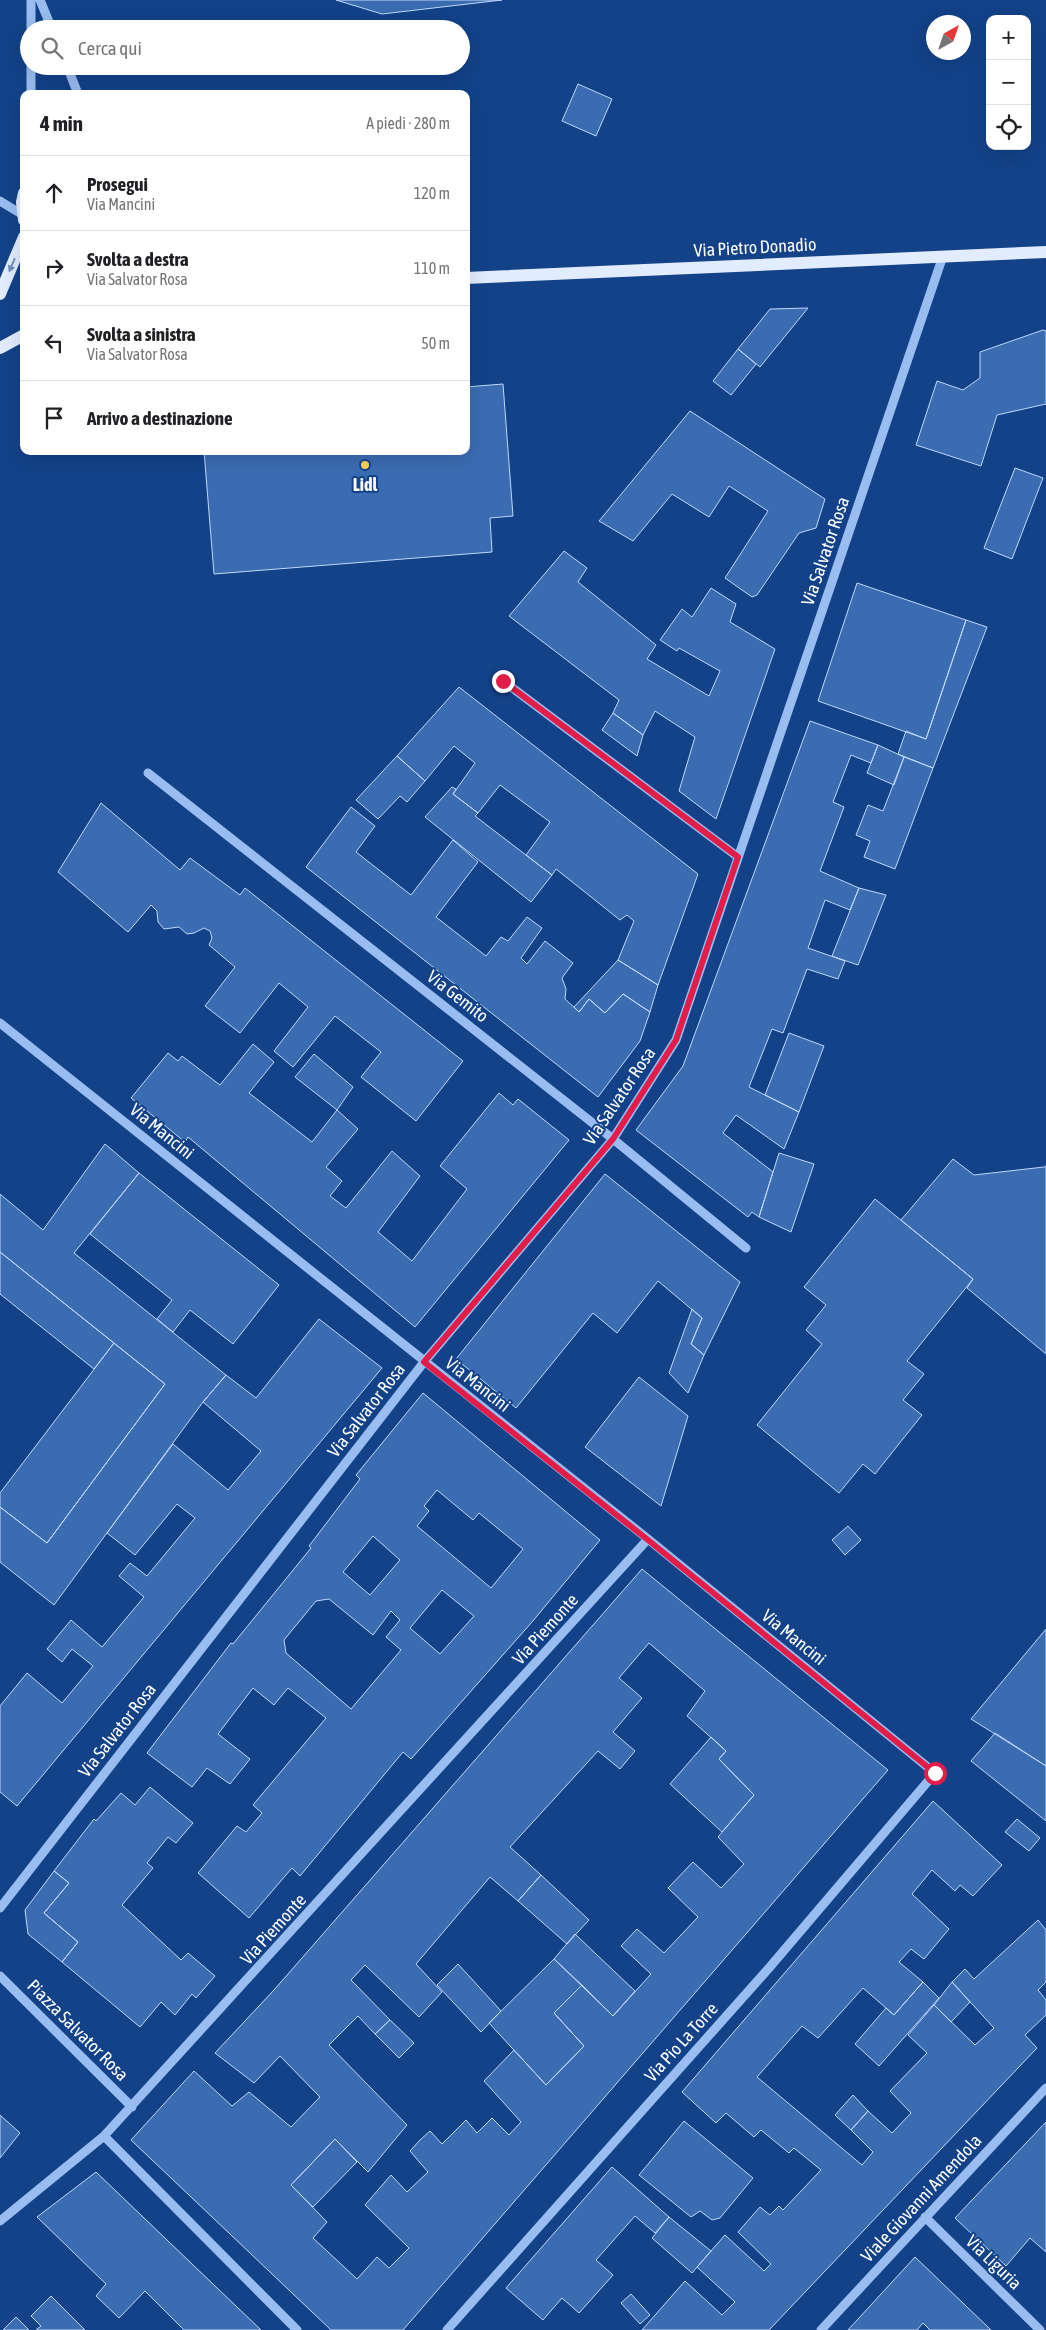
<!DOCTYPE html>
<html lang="it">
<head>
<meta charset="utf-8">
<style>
	:root { --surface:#fff; --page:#f6f6f6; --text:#202124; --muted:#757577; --line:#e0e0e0 }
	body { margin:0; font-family:"Asap Condensed",sans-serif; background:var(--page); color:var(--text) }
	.controls { position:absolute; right:15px; top:15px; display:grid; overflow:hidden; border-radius:10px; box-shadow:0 5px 20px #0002 }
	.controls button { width:45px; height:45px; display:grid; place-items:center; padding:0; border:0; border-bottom:1px solid var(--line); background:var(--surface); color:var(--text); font:25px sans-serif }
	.compass { position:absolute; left:926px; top:15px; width:45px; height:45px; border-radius:50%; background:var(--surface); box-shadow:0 5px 20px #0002; rotate:40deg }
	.stop { position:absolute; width:15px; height:15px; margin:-11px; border:4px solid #e11d48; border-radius:50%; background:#fff }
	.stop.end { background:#e11d48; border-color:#fff; box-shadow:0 1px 5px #0008 }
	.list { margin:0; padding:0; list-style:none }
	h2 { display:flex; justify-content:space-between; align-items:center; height:65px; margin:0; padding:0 20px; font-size:21px }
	h2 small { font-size:16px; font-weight:400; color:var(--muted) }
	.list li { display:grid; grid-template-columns:32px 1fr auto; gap:15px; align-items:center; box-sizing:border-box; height:75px; padding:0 20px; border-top:1px solid var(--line) }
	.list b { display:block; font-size:19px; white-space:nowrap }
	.list p { margin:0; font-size:16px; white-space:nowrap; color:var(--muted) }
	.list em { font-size:16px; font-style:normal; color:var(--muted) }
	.icon { flex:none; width:28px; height:28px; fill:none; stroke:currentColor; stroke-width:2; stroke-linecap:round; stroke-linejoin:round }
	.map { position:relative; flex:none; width:1046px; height:2330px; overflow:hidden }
	.search { position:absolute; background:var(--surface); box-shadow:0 5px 20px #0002; left:20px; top:20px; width:450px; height:55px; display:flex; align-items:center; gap:12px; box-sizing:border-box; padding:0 18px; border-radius:28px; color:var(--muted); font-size:19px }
	.panel { position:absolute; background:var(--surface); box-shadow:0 5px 20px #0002; left:20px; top:90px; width:450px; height:365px; border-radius:10px }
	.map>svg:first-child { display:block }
	.building { fill:#3b6cb2; stroke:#bfd8fc; fill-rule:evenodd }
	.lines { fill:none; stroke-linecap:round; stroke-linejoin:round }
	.minor { stroke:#99bdf0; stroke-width:9 }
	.major { stroke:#e2ecff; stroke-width:12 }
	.oneway { fill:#708ebe }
	.route { stroke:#e11d48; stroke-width:6 }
	.poi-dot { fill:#ffd558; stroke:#134289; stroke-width:2 }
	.labels { text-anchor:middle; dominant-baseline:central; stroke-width:4; stroke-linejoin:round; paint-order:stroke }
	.street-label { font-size:18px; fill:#fff; stroke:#134289 }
	.poi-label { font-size:18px; font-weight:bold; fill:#fff; stroke:#134289 }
</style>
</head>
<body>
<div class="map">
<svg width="1046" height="2330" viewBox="0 0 1046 2330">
	<rect width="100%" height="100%" fill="#134289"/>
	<path class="building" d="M 336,0 L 502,0 L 382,14 Z
		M 578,84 L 612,99 L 596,136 L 562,121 Z
		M 808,308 L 760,367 L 738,349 L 770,309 Z
		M 1043,330 L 1046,331 L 1046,404 L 997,415 L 981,466 L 916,445 L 937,381 L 963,390 L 980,378 L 980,352 Z
		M 738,349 L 756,364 L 731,395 L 713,381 Z
		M 503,384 L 513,516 L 490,518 L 492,552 L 214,574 L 204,451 L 466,451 L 466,387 Z
		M 690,411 L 825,499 L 816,528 L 799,533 L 757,595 L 752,597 L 725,578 L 768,511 L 729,486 L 709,517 L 672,494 L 633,541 L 599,521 Z
		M 1015,468 L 1043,478 L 1012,559 L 984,548 Z
		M 564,551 L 587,568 L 578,582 L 656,645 L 647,659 L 709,696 L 720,671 L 679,648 L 677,651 L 660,640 L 682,609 L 692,617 L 711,588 L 736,604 L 730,622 L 775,649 L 716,819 L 679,791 L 695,737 L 655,711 L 643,735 L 613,713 L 619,700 L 509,616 Z
		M 857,583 L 966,620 L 926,739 L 818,701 Z
		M 966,620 L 987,627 L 933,768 L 898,754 L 906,731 L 926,739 Z
		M 459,687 L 698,874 L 658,985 L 618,960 L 634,921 L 627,915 L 620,920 L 556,869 L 552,875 L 526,855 L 550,822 L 500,785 L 478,813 L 453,794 L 475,763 L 454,746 L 425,781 L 397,756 Z
		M 613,713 L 643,735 L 637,756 L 602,730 Z
		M 810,721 L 878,745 L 871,763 L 851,755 L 833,802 L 844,807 L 820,871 L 859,888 L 850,910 L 825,900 L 808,948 L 845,961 L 838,979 L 807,969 L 783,1033 L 772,1029 L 749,1087 L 799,1112 L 784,1149 L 736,1115 L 723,1133 L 773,1172 L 759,1217 L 752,1212 L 748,1217 L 636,1130 L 683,1066 Z
		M 878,745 L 904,757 L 894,785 L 867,773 Z
		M 397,756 L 425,781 L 407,802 L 400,796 L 378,819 L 356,800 Z
		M 904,757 L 933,768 L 895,869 L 864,857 L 870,841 L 856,835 L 868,805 L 883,811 Z
		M 452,787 L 456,789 L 453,794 L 478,813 L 475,816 L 552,875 L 531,902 L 425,817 Z
		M 101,803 L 180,870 L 190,858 L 240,895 L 245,888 L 463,1061 L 416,1121 L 361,1077 L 381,1052 L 335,1016 L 293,1067 L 274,1051 L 308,1007 L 279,983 L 240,1033 L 205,1006 L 235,967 L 209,945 L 212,938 L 210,931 L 204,928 L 194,933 L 187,934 L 179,927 L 164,929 L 158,922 L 157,911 L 151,905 L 128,932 L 58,872 Z
		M 351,807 L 375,826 L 356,852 L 411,895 L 453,840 L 478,862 L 436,917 L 486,956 L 501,937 L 508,941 L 527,917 L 542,928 L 521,958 L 527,964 L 545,941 L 573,963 L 562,978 L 566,989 L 565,999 L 579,1012 L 589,999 L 605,1013 L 623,994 L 650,1012 L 640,1041 L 598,1097 L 306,867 Z
		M 859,888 L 886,895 L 858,965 L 832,956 Z
		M 618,960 L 658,985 L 650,1012 L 623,994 L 605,1013 L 589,999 L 579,1012 L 574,1007 Z
		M 789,1033 L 824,1046 L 799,1112 L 765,1095 Z
		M 253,1044 L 274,1062 L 249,1093 L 312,1142 L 337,1110 L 358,1129 L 326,1167 L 342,1181 L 330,1196 L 346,1208 L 392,1151 L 420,1176 L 378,1232 L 412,1261 L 467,1189 L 440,1166 L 499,1093 L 513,1105 L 518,1099 L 569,1140 L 415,1327 L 188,1137 L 185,1142 L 131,1098 L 168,1053 L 178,1061 L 182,1056 L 220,1085 Z
		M 314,1054 L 353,1087 L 337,1110 L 295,1077 Z
		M 105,1144 L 139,1173 L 74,1253 L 226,1375 L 203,1402 L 54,1605 L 0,1562 L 0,1507 L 47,1543 L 165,1384 L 0,1252 L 0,1194 L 43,1230 Z
		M 779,1153 L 814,1164 L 791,1232 L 759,1217 Z
		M 953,1159 L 974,1175 L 1044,1167 L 1046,1166 L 1046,1354 L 967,1288 L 973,1279 L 901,1220 Z
		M 139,1173 L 279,1285 L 233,1344 L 190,1310 L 173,1332 L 157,1319 L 172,1300 L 90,1234 Z
		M 605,1174 L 740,1282 L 704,1355 L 691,1344 L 702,1318 L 658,1281 L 617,1333 L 593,1313 L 516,1408 L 456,1359 Z
		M 875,1199 L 973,1279 L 907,1361 L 924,1374 L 903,1400 L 922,1415 L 875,1474 L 863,1464 L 839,1493 L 757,1425 L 822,1344 L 806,1330 L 826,1305 L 804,1287 Z
		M 0,1252 L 114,1343 L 94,1369 L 0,1294 Z
		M 692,1309 L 702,1318 L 691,1344 L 704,1355 L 688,1393 L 669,1373 Z
		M 319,1319 L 382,1368 L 17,1806 L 0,1792 L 0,1706 L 27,1673 L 62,1703 L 93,1666 L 72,1649 L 62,1662 L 47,1649 L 71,1620 L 102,1647 L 144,1597 L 119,1576 L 130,1563 L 147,1576 L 195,1518 L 177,1504 L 135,1555 L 107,1533 L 173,1444 L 228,1490 L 261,1451 L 203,1402 L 226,1375 L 256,1398 Z
		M 114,1343 L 165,1384 L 47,1543 L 0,1507 L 0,1493 Z
		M 639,1377 L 688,1416 L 661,1506 L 585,1447 Z
		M 423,1393 L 600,1540 L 532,1622 L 411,1759 L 403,1752 L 300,1876 L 292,1868 L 249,1918 L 198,1873 L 237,1826 L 246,1832 L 262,1813 L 253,1805 L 326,1718 L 288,1688 L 274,1705 L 253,1688 L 218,1734 L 250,1759 L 230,1784 L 207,1768 L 192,1787 L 147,1753 L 231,1643 L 233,1644 L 311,1548 L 309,1546 L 360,1479 L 356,1475 ZM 437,1490 L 473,1520 L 479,1513 L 523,1549 L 491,1588 L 417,1526 L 429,1511 L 424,1506 ZM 373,1536 L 400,1560 L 370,1595 L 343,1572 ZM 442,1590 L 474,1616 L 440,1654 L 410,1628 ZM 329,1599 L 373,1635 L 391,1611 L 400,1620 L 386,1637 L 401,1650 L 351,1709 L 286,1653 L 284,1640 L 316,1601 Z
		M 848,1526 L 861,1540 L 845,1555 L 832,1540 Z
		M 642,1569 L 888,1770 L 403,2330 L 331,2330 L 131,2140 L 194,2071 L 232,2106 L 249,2092 L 291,2127 L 320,2097 L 280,2056 L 254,2083 L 215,2053 L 274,1990 ZM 649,1643 L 705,1691 L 687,1716 L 726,1751 L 719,1759 L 754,1795 L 718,1837 L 744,1864 L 721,1888 L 693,1862 L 668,1888 L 698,1917 L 664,1953 L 637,1929 L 621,1946 L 651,1974 L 613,2016 L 582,1985 L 554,2013 L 584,2046 L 546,2085 L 514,2050 L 484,2081 L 521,2122 L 509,2135 L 492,2118 L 477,2133 L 466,2120 L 442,2144 L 430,2131 L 420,2140 L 410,2151 L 428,2172 L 407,2192 L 391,2175 L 365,2205 L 409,2248 L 389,2268 L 377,2257 L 357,2279 L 313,2238 L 327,2222 L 291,2185 L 335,2139 L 368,2172 L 407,2125 L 329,2045 L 358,2016 L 375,2034 L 390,2020 L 351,1980 L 365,1965 L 419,2017 L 442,1992 L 416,1964 L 490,1877 L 518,1901 L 541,1875 L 510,1847 L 598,1751 L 620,1769 L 635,1751 L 613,1732 L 642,1698 L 619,1678 Z
		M 1046,1629 L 1046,1766 L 971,1719 Z
		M 995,1733 L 1046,1766 L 1046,1821 L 971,1761 Z
		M 711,1737 L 726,1751 L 719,1759 L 754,1795 L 722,1832 L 670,1784 Z
		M 150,1787 L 193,1823 L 176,1843 L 168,1837 L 147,1863 L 153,1868 L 122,1905 L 181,1960 L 188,1953 L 215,1976 L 196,1998 L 192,1994 L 175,2015 L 161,2002 L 140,2027 L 62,1962 L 78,1942 L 44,1913 L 69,1883 L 54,1871 L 94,1819 L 96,1821 L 121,1793 L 135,1805 Z
		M 933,1801 L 1002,1865 L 973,1896 L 960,1885 L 955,1891 L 932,1870 L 912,1894 L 949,1929 L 924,1959 L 911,1949 L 899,1962 L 923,1982 L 894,2015 L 863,1988 L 818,2038 L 802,2026 L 757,2077 L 862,2165 L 873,2152 L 851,2130 L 868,2111 L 892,2133 L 911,2113 L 890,2091 L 927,2053 L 908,2035 L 934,2005 L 975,2045 L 994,2028 L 952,1982 L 965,1969 L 974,1979 L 1038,1920 L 1046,1930 L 1046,1982 L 1038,1990 L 1046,2000 L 1046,2015 L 1025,2035 L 1037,2048 L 769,2330 L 642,2330 L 685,2281 L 722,2315 L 735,2302 L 697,2267 L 725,2235 L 764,2271 L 771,2264 L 738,2232 L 760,2207 L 770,2215 L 779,2206 L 783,2210 L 821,2170 L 794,2148 L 789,2153 L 761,2130 L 754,2137 L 726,2113 L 716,2123 L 682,2092 Z
		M 1017,1819 L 1040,1838 L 1029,1851 L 1005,1832 Z
		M 54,1871 L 69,1883 L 44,1913 L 78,1942 L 62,1962 L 28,1934 L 25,1910 Z
		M 541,1875 L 589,1920 L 567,1944 L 518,1901 Z
		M 575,1934 L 635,1991 L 613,2016 L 554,1959 Z
		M 554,1959 L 582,1985 L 554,2013 L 584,2046 L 546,2085 L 489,2023 Z
		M 458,1964 L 501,2011 L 481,2032 L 437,1985 Z
		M 923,1982 L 939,1998 L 879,2066 L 855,2044 L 886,2008 L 894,2015 Z
		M 952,1982 L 970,2002 L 951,2022 L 934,2005 Z
		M 390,2020 L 414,2043 L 399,2058 L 375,2034 Z
		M 853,2095 L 868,2111 L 851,2130 L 835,2115 Z
		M 0,2115 L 20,2133 L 0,2158 Z
		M 684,2121 L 753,2178 L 720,2218 L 712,2220 L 700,2211 L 691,2217 L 639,2175 Z
		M 1046,2122 L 1046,2252 L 1030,2238 L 1006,2266 L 955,2218 Z
		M 335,2139 L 357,2162 L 313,2207 L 291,2185 Z
		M 612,2167 L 669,2217 L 655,2233 L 635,2216 L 596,2260 L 613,2275 L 579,2313 L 562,2298 L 543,2320 L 506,2288 Z
		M 96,2172 L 261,2330 L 184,2330 L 145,2291 L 119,2318 L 96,2296 L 106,2284 L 37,2217 Z
		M 669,2217 L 711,2251 L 692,2273 L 652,2238 Z
		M 915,2257 L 991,2330 L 930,2330 L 923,2323 L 917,2330 L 848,2330 Z
		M 631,2294 L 650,2315 L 640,2324 L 621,2303 Z
		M 51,2296 L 85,2330 L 36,2330 L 41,2326 L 31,2316 Z
		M 16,2317 L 29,2330 L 3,2330 Z"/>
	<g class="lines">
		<path class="minor" d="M 40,0 L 52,29
			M 31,29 L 31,0
			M 67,66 L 78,94
			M 31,94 L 31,66
			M 0,201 L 23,215
			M 503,681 L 738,857
			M 148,773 L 613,1139 L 746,1248
			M 0,1023 L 648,1539 L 935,1773 L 769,1968 L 447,2330
			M 0,1908 L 424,1362 L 613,1139 L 676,1040 L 943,256
			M 0,1976 L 132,2107
			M 925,2217 L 1040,2330
			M 0,2221 L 104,2136
			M 297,2330 L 104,2136 L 648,1539
			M 821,2330 L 1046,2088"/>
		<path class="major" d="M 24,193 L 22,202 L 24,220
			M 466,278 L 1046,252
			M 0,294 L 24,237
			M 0,348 L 24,335"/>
	</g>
	<defs><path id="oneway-solid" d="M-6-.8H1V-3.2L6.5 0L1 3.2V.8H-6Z" transform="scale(1.25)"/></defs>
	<use class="oneway" href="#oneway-solid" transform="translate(12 265) rotate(113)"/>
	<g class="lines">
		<path class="route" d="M 503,681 L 738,857 L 676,1040 L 613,1139 L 424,1362 L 648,1540 L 935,1773"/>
	</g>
	<circle class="poi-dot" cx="365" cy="465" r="5"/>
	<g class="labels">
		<g class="street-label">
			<text transform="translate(755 247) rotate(-3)">Via Pietro Donadio</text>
			<text transform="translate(825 551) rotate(-71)">Via Salvator Rosa</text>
			<text transform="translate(458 996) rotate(38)">Via Gemito</text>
			<text transform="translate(619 1096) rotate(-56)">Via Salvator Rosa</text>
			<text transform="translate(162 1131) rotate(39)">Via Mancini</text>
			<text transform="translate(478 1384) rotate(38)">Via Mancini</text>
			<text transform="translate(366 1410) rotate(-52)">Via Salvator Rosa</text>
			<text transform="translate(545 1629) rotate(-48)">Via Piemonte</text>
			<text transform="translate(794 1637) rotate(39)">Via Mancini</text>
			<text transform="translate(117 1730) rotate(-52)">Via Salvator Rosa</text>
			<text transform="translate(273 1929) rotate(-48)">Via Piemonte</text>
			<text transform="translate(78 2030) rotate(45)">Piazza Salvator Rosa</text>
			<text transform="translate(681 2042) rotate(-48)">Via Pio La Torre</text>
			<text transform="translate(921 2198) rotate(-47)">Viale Giovanni Amendola</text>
			<text transform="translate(994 2262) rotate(44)">Via Liguria</text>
		</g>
		<g class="poi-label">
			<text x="365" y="484">Lidl</text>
		</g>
	</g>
</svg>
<div class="controls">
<button>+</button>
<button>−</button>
<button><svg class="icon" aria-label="locate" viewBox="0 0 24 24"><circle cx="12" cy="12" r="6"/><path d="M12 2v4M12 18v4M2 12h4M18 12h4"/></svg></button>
</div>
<svg class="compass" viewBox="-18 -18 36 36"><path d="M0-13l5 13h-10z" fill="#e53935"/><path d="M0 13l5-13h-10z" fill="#757577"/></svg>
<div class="stop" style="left:935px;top:1773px"></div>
<div class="stop end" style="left:503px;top:681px"></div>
<div class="search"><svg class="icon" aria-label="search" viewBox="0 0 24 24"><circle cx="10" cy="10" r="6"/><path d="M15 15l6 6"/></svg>Cerca qui</div>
<section class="panel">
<h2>4 min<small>A piedi · 280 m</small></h2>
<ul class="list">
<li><svg class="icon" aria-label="ahead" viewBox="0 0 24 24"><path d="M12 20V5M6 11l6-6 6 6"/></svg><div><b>Prosegui</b><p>Via Mancini</p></div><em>120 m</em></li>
<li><svg class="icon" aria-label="right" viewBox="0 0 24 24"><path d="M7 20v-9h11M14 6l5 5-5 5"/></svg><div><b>Svolta a destra</b><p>Via Salvator Rosa</p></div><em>110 m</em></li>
<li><svg class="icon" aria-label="left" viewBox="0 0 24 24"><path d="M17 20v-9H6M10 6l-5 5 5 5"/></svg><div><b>Svolta a sinistra</b><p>Via Salvator Rosa</p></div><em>50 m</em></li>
<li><svg class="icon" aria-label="arrive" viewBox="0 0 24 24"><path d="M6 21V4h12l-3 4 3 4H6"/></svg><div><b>Arrivo a destinazione</b></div></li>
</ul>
</section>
</div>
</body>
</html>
